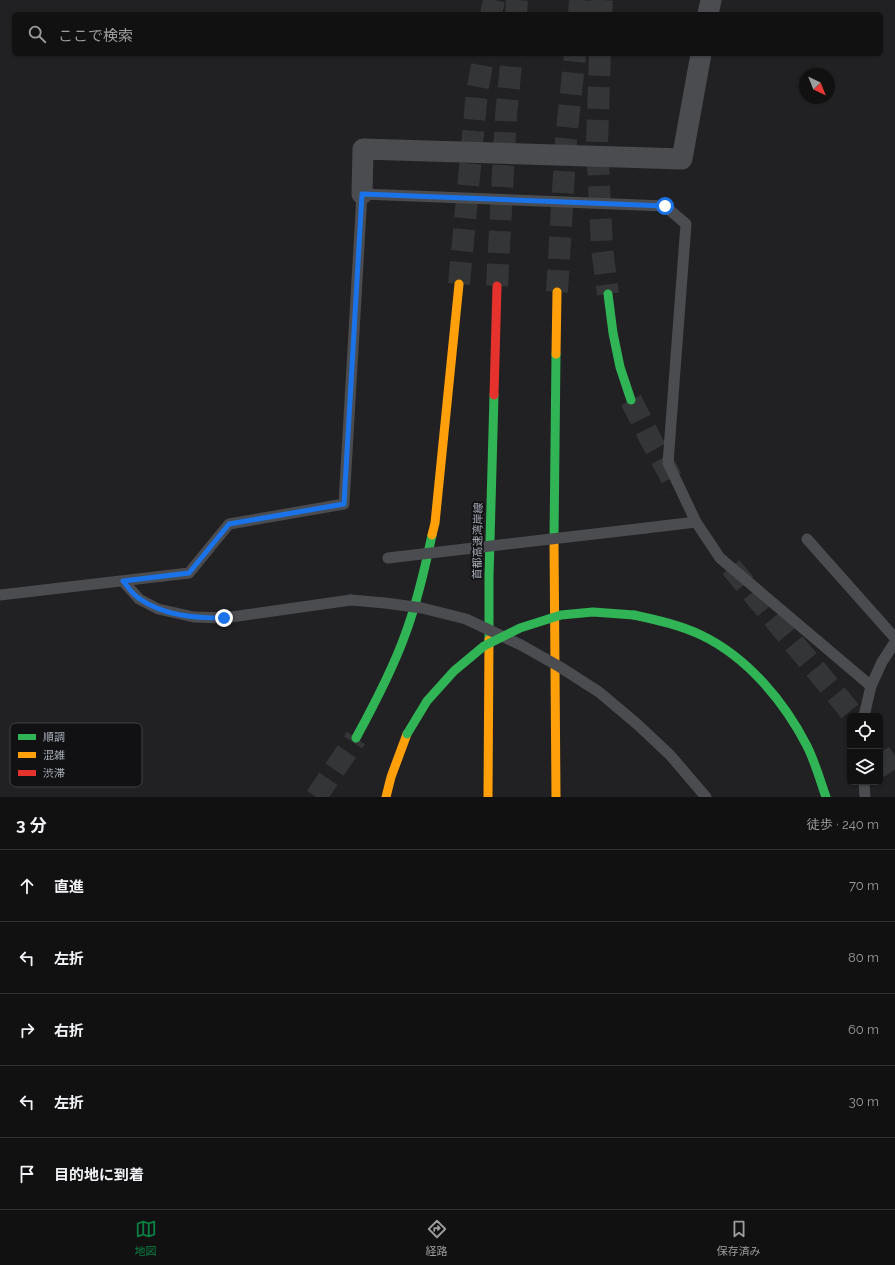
<!DOCTYPE html>
<html lang="ja">
<head>
<meta charset="utf-8">
<style>
	:root { --surface:#111; --page:#1e1f1f; --text:#f1f3f6; --muted:#9c9d9f; --line:#303131; --accent:#0b8043 }
	body { margin:0; font-family:Raleway,"Noto Sans JP",sans-serif; background:var(--page); color:var(--text) }
	.controls { position:absolute; right:12px; bottom:12px; display:grid; overflow:hidden; border-radius:6px; box-shadow:0 1px 3px #0004 }
	.controls button { width:36px; height:36px; display:grid; place-items:center; padding:0; border:0; border-bottom:1px solid var(--line); background:var(--surface); color:var(--text); font:20px sans-serif }
	.compass { position:absolute; left:799px; top:68px; width:36px; height:36px; border-radius:50%; background:var(--surface); box-shadow:0 1px 3px #0004; rotate:137deg }
	.stop { position:absolute; width:12px; height:12px; margin:-9px; border:3px solid #1a73e8; border-radius:50%; background:#fff }
	.stop.end { background:#1a73e8; border-color:#fff; box-shadow:0 1px 4px #0008 }
	.list { margin:0; padding:0; list-style:none }
	h2 { display:flex; justify-content:space-between; align-items:center; height:52px; margin:0; padding:0 16px; font-size:17px }
	h2 small { font-size:13px; font-weight:400; color:var(--muted) }
	.list li { display:grid; grid-template-columns:26px 1fr auto; gap:12px; align-items:center; box-sizing:border-box; height:72px; padding:0 16px; border-top:1px solid var(--line) }
	.list b { display:block; font-size:15px; white-space:nowrap }
	.list em { font-size:13px; font-style:normal; color:var(--muted) }
	.icon { flex:none; width:22px; height:22px; fill:none; stroke:currentColor; stroke-width:2; stroke-linecap:round; stroke-linejoin:round }
	.map { position:relative; flex:none; width:895px; height:797px; overflow:hidden }
	.search { position:absolute; background:var(--surface); box-shadow:0 1px 3px #0004; left:12px; right:12px; top:12px; height:44px; display:flex; align-items:center; gap:10px; box-sizing:border-box; padding:0 14px; border-radius:6px; color:var(--muted); font-size:15px }
	.sheet { height:412px; background:var(--surface) }
	nav { display:flex; justify-content:space-around; align-items:center; box-sizing:border-box; height:56px; border-top:1px solid var(--line); background:var(--surface); font-size:11px; color:var(--muted) }
	nav a { display:grid; justify-items:center; gap:2px }
	nav .on { color:var(--accent) }
	.map>svg:first-child { display:block }
	.built { fill:#212123; fill-rule:evenodd }
	.lines { fill:none; stroke-linecap:round; stroke-linejoin:round }
	.highway-tunnel { stroke:#343537; stroke-width:22; stroke-dasharray:22 11; stroke-linecap:butt }
	.lane { stroke:#4b4c50; stroke-width:11 }
	.street { stroke:#4b4c50; stroke-width:21 }
	.fast { stroke:#30b455; stroke-width:9 }
	.slow { stroke:#ff9f0a; stroke-width:9 }
	.jam { stroke:#e5322d; stroke-width:9 }
	.lane-bridge { stroke:#4b4c50; stroke-width:11 }
	.fast-bridge { stroke:#30b455; stroke-width:9 }
	.route { stroke:#1a73e8; stroke-width:5 }
	.labels { text-anchor:middle; dominant-baseline:central; stroke-width:3.5; stroke-linejoin:round; paint-order:stroke }
	.street-label { font-size:11px; fill:#a8adb8; stroke:#111113 }
	.key { fill:#111113; stroke:#3e4045; stroke-width:1 }
	.key-label { font-size:11px; fill:#a8adb8 }
</style>
</head>
<body>
<div class="map">
<svg width="895" height="797" viewBox="0 0 895 797">
	<rect width="100%" height="100%" fill="#171717"/>
	<path class="built" d="M 0,0 L 895,0 L 895,797 L 0,797 ZM 14,14 L 881,14 L 881,54 L 14,54 ZM 805,74 L 829,74 L 829,98 L 805,98 ZM 850,716 L 880,716 L 880,782 L 850,782 Z"/>
	<g class="lines">
		<path class="highway-tunnel" d="M 491,14 L 494,0
			M 516,14 L 517,0
			M 579,14 L 580,0
			M 601,14 L 602,0
			M 600,54 L 597,144 L 602,249 L 608,294
			M 459,284 L 477,92 L 484,54
			M 497,286 L 506,116 L 512,54
			M 557,292 L 566,140 L 575,54
			M 631,400 L 653,444 L 677,488
			M 731,567 L 854,716
			M 880,753 L 895,775
			M 316,797 L 356,738"/>
		<path class="lane" d="M 646,528 L 696,522
			M 807,539 L 895,638
			M 123,581 L 139,599 L 158,609 L 194,617 L 224,618 L 351,600
			M 0,595 L 189,573 L 229,524 L 344,504 L 362,194 L 665,206 L 686,224 L 668,463 L 696,522 L 720,558 L 871,686
			M 864,716 L 871,686 L 882,662 L 895,642
			M 864,782 L 865,797"/>
		<path class="street" d="M 708,14 L 711,0
			M 362,194 L 363,149 L 682,159 L 701,54"/>
		<path class="fast" d="M 608,294 L 613,333 L 620,367 L 631,400
			M 554,540 L 556,354
			M 634,615 C 657,620 680,625 701,635 C 747,657 784,701 807,746 C 815,762 820,780 826,797
			M 489,640 L 489,577 L 494,395
			M 356,738 C 374,705 392,671 405,635 C 417,603 425,568 432,535"/>
		<path class="slow" d="M 556,354 L 557,292
			M 432,535 L 435,523 L 459,284
			M 554,540 L 556,797
			M 386,797 L 391,777 L 407,734
			M 488,797 L 489,640"/>
		<path class="jam" d="M 494,395 L 497,286"/>
		<path class="lane-bridge" d="M 388,558 L 646,528
			M 351,600 L 385,603 L 422,608 L 466,619 L 521,645 L 560,667 L 599,692 L 637,724 L 670,755 L 706,797"/>
		<path class="fast-bridge" d="M 407,734 L 427,701 L 454,671 L 484,646 L 520,628 L 561,615 L 593,612 L 634,615"/>
	</g>
	<g class="lines">
		<path class="route" d="M 224,618 C 196,618 164,616 140,599 C 133,595 128,587 123,581 L 189,573 L 229,524 L 344,504 L 362,194 L 665,206"/>
	</g>
	<g class="labels">
		<g class="street-label">
			<text transform="translate(478 541) rotate(-89)">首都高速湾岸線</text>
		</g>
	</g>
	<rect x="10" y="723" width="132" height="64" rx="6" class="key"/>
	<rect x="18" y="734" width="18" height="6" fill="#30b455"/>
	<rect x="18" y="752" width="18" height="6" fill="#ff9f0a"/>
	<rect x="18" y="770" width="18" height="6" fill="#e5322d"/>
	<g class="key-label">
		<text x="43" y="741">順調</text>
		<text x="43" y="759">混雑</text>
		<text x="43" y="777">渋滞</text>
	</g>
</svg>
<div class="controls">
<button><svg class="icon" aria-label="locate" viewBox="0 0 24 24"><circle cx="12" cy="12" r="6"/><path d="M12 2v4M12 18v4M2 12h4M18 12h4"/></svg></button>
<button><svg class="icon" aria-label="layers" viewBox="0 0 24 24"><path d="M12 4l9 5-9 5-9-5zM3 14l9 5 9-5"/></svg></button>
</div>
<svg class="compass" viewBox="-18 -18 36 36"><path d="M0-13l5 13h-10z" fill="#e53935"/><path d="M0 13l5-13h-10z" fill="#9c9d9f"/></svg>
<div class="stop" style="left:665px;top:206px"></div>
<div class="stop end" style="left:224px;top:618px"></div>
<div class="search"><svg class="icon" aria-label="search" viewBox="0 0 24 24"><circle cx="10" cy="10" r="6"/><path d="M15 15l6 6"/></svg>ここで検索</div>
</div>
<section class="sheet">
<h2>3 分<small>徒歩 · 240 m</small></h2>
<ul class="list">
<li><svg class="icon" aria-label="ahead" viewBox="0 0 24 24"><path d="M12 20V5M6 11l6-6 6 6"/></svg><div><b>直進</b></div><em>70 m</em></li>
<li><svg class="icon" aria-label="left" viewBox="0 0 24 24"><path d="M17 20v-9H6M10 6l-5 5 5 5"/></svg><div><b>左折</b></div><em>80 m</em></li>
<li><svg class="icon" aria-label="right" viewBox="0 0 24 24"><path d="M7 20v-9h11M14 6l5 5-5 5"/></svg><div><b>右折</b></div><em>60 m</em></li>
<li><svg class="icon" aria-label="left" viewBox="0 0 24 24"><path d="M17 20v-9H6M10 6l-5 5 5 5"/></svg><div><b>左折</b></div><em>30 m</em></li>
<li><svg class="icon" aria-label="arrive" viewBox="0 0 24 24"><path d="M6 21V4h12l-3 4 3 4H6"/></svg><div><b>目的地に到着</b></div></li>
</ul>
</section>
<nav>
<a class="on"><svg class="icon" aria-label="map" viewBox="0 0 24 24"><path d="M3 6l6-2 6 2 6-2v14l-6 2-6-2-6 2zM9 4v14M15 6v14"/></svg>地図</a>
<a><svg class="icon" aria-label="directions" viewBox="0 0 24 24"><path d="M12 3l9 9-9 9-9-9zM9 14v-3h6M13 9l2 2-2 2"/></svg>経路</a>
<a><svg class="icon" aria-label="saved" viewBox="0 0 24 24"><path d="M7 4h10v16l-5-4-5 4z"/></svg>保存済み</a>
</nav>
</body>
</html>
